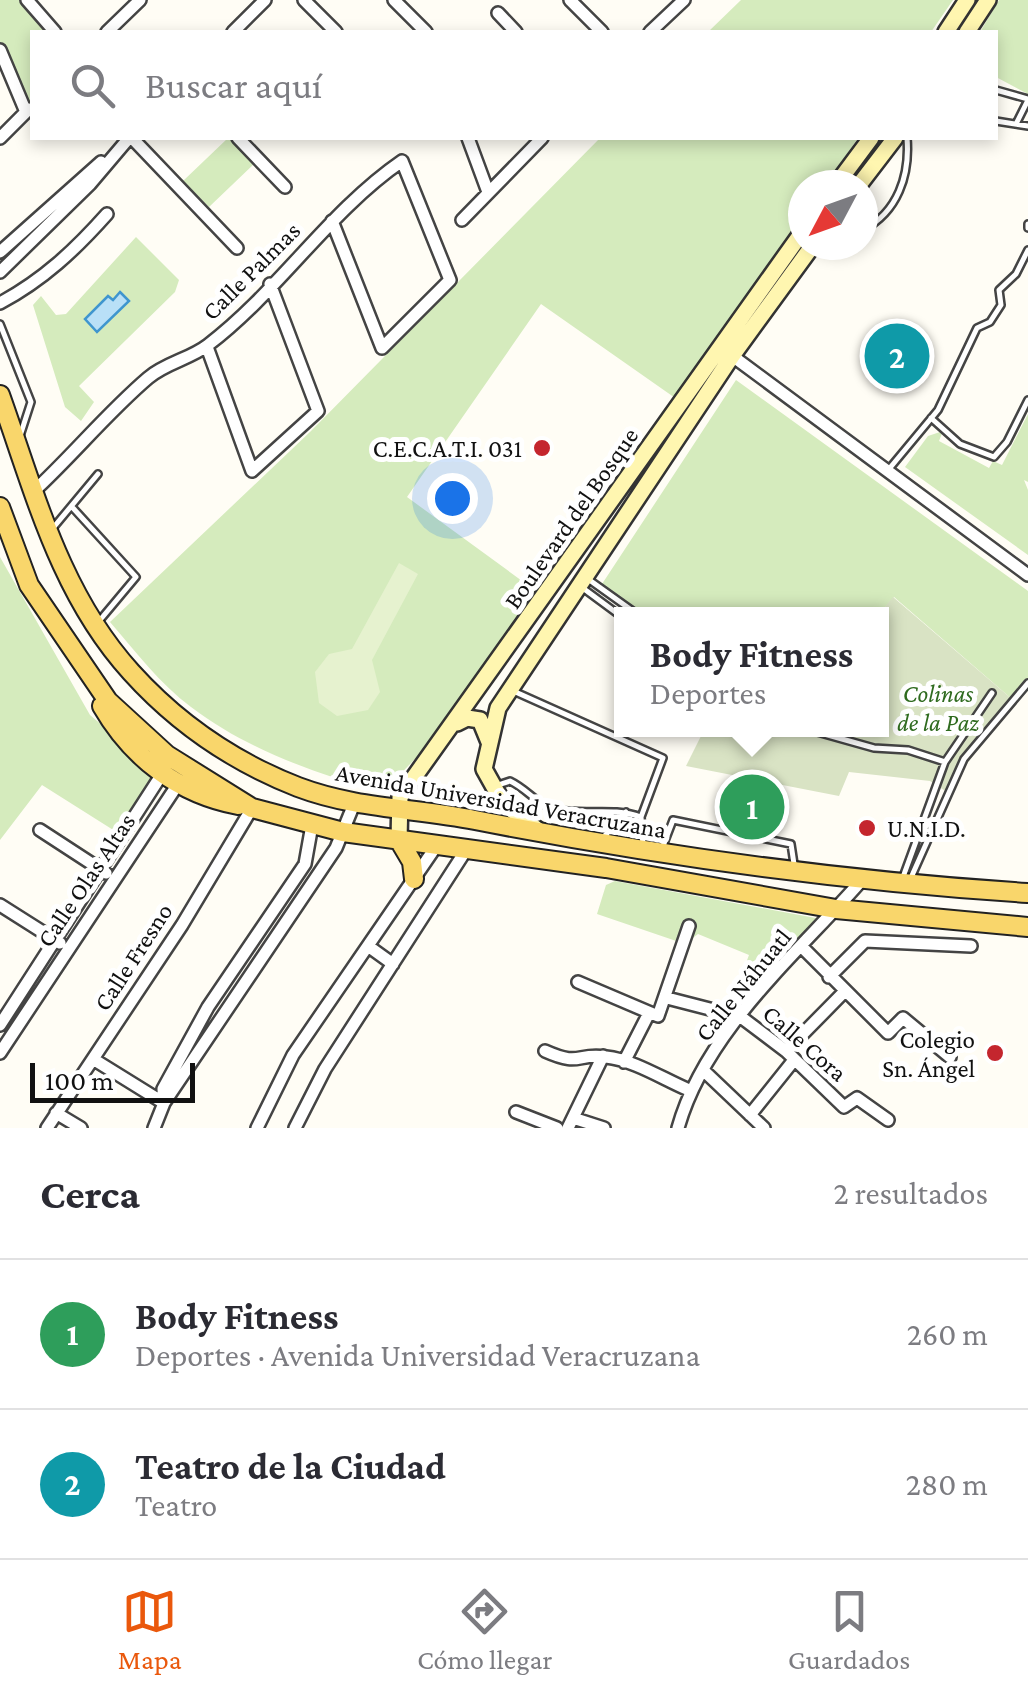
<!DOCTYPE html>
<html lang="es">
<head>
<meta charset="utf-8">
<style>
	:root { --surface:#fff; --page:#f2f2f3; --text:#2b2b33; --muted:#7c7c81; --line:#e1e1e2; --accent:#ea580c }
	body { margin:0; font-family:"Crimson Pro",serif; background:var(--page); color:var(--text) }
	.compass { position:absolute; left:788px; top:170px; width:90px; height:90px; border-radius:50%; background:var(--surface); box-shadow:0 5px 15px #0003; rotate:229deg }
	.scale { position:absolute; left:30px; bottom:25px; width:165px; box-sizing:border-box; padding-left:10px; border:5px solid #111; border-top:0; font-size:28px; line-height:35px; white-space:nowrap; color:#111; -webkit-text-stroke:8px #fff; paint-order:stroke }
	.you { position:absolute; left:452px; top:498px; width:35px; height:35px; margin:-25px; border:8px solid #fff; border-radius:50%; background:#1a73e8; box-shadow:0 0 0 15px #1a73e833 }
	.badge { display:grid; place-items:center; width:65px; height:65px; border-radius:50%; background:var(--accent); color:#fff; font-size:32px; font-weight:700 }
	.pin { position:absolute; translate:-50% -50%; border:5px solid #fff; box-shadow:0 2px 10px #0006 }
	.popup { position:absolute; left:614px; top:607px; width:275px; height:130px; box-sizing:border-box; display:grid; place-content:center; border-radius:0px; background:var(--surface); filter:drop-shadow(0 2px 8px #0005); font-size:32px; white-space:nowrap; color:var(--muted) }
	.popup b { font-size:38px; color:var(--text) }
	.popup::after { content:''; position:absolute; left:50%; top:100%; margin-left:-20px; border:20px solid transparent; border-top-color:var(--surface) }
	.list { margin:0; padding:0; list-style:none }
	h2 { display:flex; justify-content:space-between; align-items:center; height:130px; margin:0; padding:0 40px; font-size:42px }
	h2 small { font-size:32px; font-weight:400; color:var(--muted) }
	.list li { display:grid; grid-template-columns:65px 1fr auto; gap:30px; align-items:center; box-sizing:border-box; height:150px; padding:0 40px; border-top:2px solid var(--line) }
	.list b { display:block; font-size:38px; white-space:nowrap }
	.list p { margin:0; font-size:32px; white-space:nowrap; color:var(--muted) }
	.list em { font-size:32px; font-style:normal; color:var(--muted) }
	.icon { flex:none; width:55px; height:55px; fill:none; stroke:currentColor; stroke-width:2; stroke-linecap:round; stroke-linejoin:round }
	.map { position:relative; flex:none; width:1028px; height:1128px; overflow:hidden }
	.search { position:absolute; background:var(--surface); box-shadow:0 5px 15px #0003; left:30px; right:30px; top:30px; height:110px; display:flex; align-items:center; gap:25px; box-sizing:border-box; padding:0 35px; border-radius:0px; color:var(--muted); font-size:38px }
	.sheet { height:430px; background:var(--surface) }
	nav { display:flex; justify-content:space-around; align-items:center; box-sizing:border-box; height:140px; border-top:2px solid var(--line); background:var(--surface); font-size:28px; color:var(--muted) }
	nav a { display:grid; justify-items:center; gap:5px }
	nav .on { color:var(--accent) }
	.map>svg:first-child { display:block }
	.green { fill:#d5ebbd }
	.cemetery { fill:#d9e3c4 }
	.pitch { fill:#e6f2cf }
	.water { fill:#b9e0f7; stroke:#3f96cf; stroke-width:2.5 }
	.lines { fill:none; stroke-linecap:round; stroke-linejoin:round }
	.lane-casing { stroke:#444; stroke-width:10 }
	.street-casing { stroke:#444; stroke-width:16 }
	.secondary-casing { stroke:#333; stroke-width:20 }
	.primary-casing { stroke:#222; stroke-width:22 }
	.lane { stroke:#fff; stroke-width:5 }
	.street { stroke:#fff; stroke-width:11 }
	.secondary { stroke:#fff6b0; stroke-width:15 }
	.primary { stroke:#f9d66b; stroke-width:18 }
	.poi-dot { fill:#c4262e; stroke:#fff; stroke-width:4 }
	.labels { text-anchor:middle; dominant-baseline:central; stroke-width:10; stroke-linejoin:round; paint-order:stroke }
	.street-label { font-size:25px; fill:#111; stroke:#fff }
	.poi-label { font-size:25px; fill:#111; stroke:#fff; text-anchor:end }
	.park-label { font-size:25px; font-style:italic; fill:#2f6b1f; stroke:#fff }
</style>
</head>
<body>
<div class="map">
<svg width="1028" height="1128" viewBox="0 0 1028 1128">
	<rect width="100%" height="100%" fill="#fffdf5"/>
	<path class="green" d="M 0,0 L 27,0 L 55,32 L 32,32 L 32,106 L 26,112 L 0,50 Z
		M 741,0 L 953,0 L 931,32 L 708,32 Z
		M 999,0 L 1028,0 L 1028,94 L 996,77 L 996,32 L 980,32 Z
		M 228,138 L 255,163 L 209,207 L 183,181 Z
		M 600,138 L 858,138 L 826,185 L 803,185 L 803,218 L 678,400 L 541,304 L 407,497 L 540,594 L 442,731 L 382,793 C 314,772 249,751 191,707 C 160,684 135,651 110,622 L 311,431 Z
		M 136,237 L 179,280 L 175,292 L 79,386 L 94,402 L 81,421 L 65,407 L 33,305 L 41,296 L 56,315 L 66,314 Z
		M 736,380 L 1028,591 L 1028,680 L 1013,700 L 894,597 L 879,614 L 643,614 L 602,584 Z
		M 1028,414 L 1028,482 L 1024,480 L 1028,490 L 1028,555 L 905,467 L 928,436 L 943,431 L 939,441 L 989,468 L 993,461 L 1002,465 Z
		M 0,557 L 90,715 L 160,774 L 118,833 L 42,785 L 0,840 Z
		M 615,881 L 821,919 L 828,926 L 771,983 L 740,979 L 749,955 L 698,934 L 685,944 L 597,914 L 606,885 Z"/>
	<path class="cemetery" d="M 893,597 L 1013,700 L 947,792 L 930,781 L 849,772 L 839,796 L 686,766 L 704,730 L 882,730 L 879,614 Z"/>
	<path class="pitch" d="M 399,563 L 418,574 L 372,660 L 380,692 L 368,710 L 337,716 L 319,703 L 315,672 L 329,654 L 352,649 Z"/>
	<path class="water" d="M 120,292 L 129,301 L 97,332 L 85,319 L 108,296 L 113,300 Z"/>
	<g class="lines">
		<g class="lane-casing">
			<path id="lane" d="M 996,90 L 1028,99
				M 996,121 L 1028,126
				M 1016,124 L 1028,100
				M 1028,224 L 1028,228
				M 863,230 C 898,212 910,175 907,138
				M 0,324 L 31,402 L 20,436
				M 931,418 L 960,444 L 994,457 L 1007,442 L 1028,400
				M 889,469 L 938,410 L 977,328 L 990,322 L 1001,305 L 999,290 L 1016,274 L 1028,250
				M 73,508 L 136,577 L 100,620
				M 53,528 L 98,474
				M 588,579 L 637,614
				M 580,586 L 622,617
				M 511,690 L 663,758 L 641,817 L 643,846
				M 810,730 L 874,748 L 908,750 L 945,762 L 903,877
				M 751,742 L 756,730
				M 945,762 L 992,693
				M 495,786 L 510,781 C 529,790 537,806 559,810 C 588,815 612,807 641,817
				M 602,839 L 626,812
				M 663,846 L 673,820 L 791,844 L 794,864
				M 910,880 L 964,759 L 1028,683"/>
		</g>
		<g class="street-casing">
			<path id="street" d="M 27,0 L 55,32
				M 304,0 L 336,32
				M 394,0 L 426,32
				M 570,0 L 602,32
				M 498,13 L 516,32
				M 107,32 L 140,0
				M 233,32 L 265,0
				M 650,32 L 684,0
				M 0,50 L 26,112
				M 0,138 L 29,109
				M 132,138 L 237,248
				M 238,138 L 285,187
				M 468,138 L 488,192
				M 462,220 L 542,138
				M 0,252 L 101,162
				M 0,272 L 90,184 L 129,138
				M 0,303 C 43,280 75,250 107,214
				M 207,347 L 252,471 L 318,411 L 270,284
				M 727,352 L 1028,575
				M 34,491 C 73,455 107,413 148,378 C 165,363 190,359 208,345 C 279,291 328,212 402,161 L 450,280 L 382,348 L 332,221
				M 40,830 L 106,873
				M 0,905 L 60,943
				M 368,946 L 393,964
				M 802,947 L 888,1033 L 903,1018 L 950,1057
				M 829,977 L 865,941 L 971,946
				M 578,982 L 658,1016 L 689,926
				M 667,998 L 741,1017 L 786,1051 L 844,1107 L 857,1098 L 888,1120
				M 0,1025 L 162,774
				M 545,1051 C 581,1067 575,1053 606,1057 C 634,1060 663,1079 689,1090
				M 786,1051 L 844,992
				M 0,1053 L 178,784
				M 93,1059 L 164,1103
				M 624,1062 L 649,1013
				M 703,1070 L 764,1128
				M 164,1103 L 336,848 L 354,804
				M 516,1112 L 557,1128
				M 56,1113 L 81,1128
				M 750,1115 L 794,1060
				M 573,1118 L 604,1128
				M 47,1128 L 182,925 L 252,808
				M 154,1128 L 164,1103 L 163,1089 L 208,1007 L 305,864 L 312,825
				M 257,1128 L 293,1055 L 437,845
				M 295,1128 L 325,1069 L 466,850
				M 568,1128 L 603,1056
				M 678,1128 C 705,1031 796,955 861,881"/>
		</g>
		<g class="secondary-casing">
			<path id="secondary" d="M 946,32 L 967,0
				M 967,32 L 988,0
				M 836,185 L 871,138
				M 859,185 L 895,138
				M 457,723 L 467,718 L 480,720 L 489,742
				M 539,831 L 503,803 L 484,769 L 498,708 L 732,356 L 813,245
				M 399,840 L 400,797 L 803,231"/>
		</g>
		<g class="primary-casing">
			<path id="primary" d="M 0,395 C 35,493 60,594 131,672 C 177,723 234,762 298,787 C 356,809 415,808 475,820 C 659,856 841,881 1028,893
				M 0,507 L 29,585 L 108,701 L 167,755 L 252,808 L 343,832 L 606,868 L 836,909 L 1028,927
				M 102,706 C 132,758 179,794 238,805
				M 399,840 L 412,862 L 414,879"/>
		</g>
		<use href="#lane" class="lane"/>
		<use href="#street" class="street"/>
		<use href="#secondary" class="secondary"/>
		<use href="#primary" class="primary"/>
	</g>
	<g class="poi-dot">
		<circle cx="542" cy="448" r="10"/>
		<circle cx="867" cy="828" r="10"/>
		<circle cx="995" cy="1053" r="10"/>
	</g>
	<g class="labels">
		<g class="street-label">
			<text transform="translate(251 271) rotate(-45)">Calle Palmas</text>
			<text transform="translate(571 518) rotate(-55)">Boulevard del Bosque</text>
			<text transform="translate(501 801) rotate(10)">Avenida Universidad Veracruzana</text>
			<text transform="translate(86 880) rotate(-56)">Calle Olas Altas</text>
			<text transform="translate(133 957) rotate(-57)">Calle Fresno</text>
			<text transform="translate(743 985) rotate(-51)">Calle Náhuatl</text>
			<text transform="translate(805 1043) rotate(41)">Calle Cora</text>
		</g>
		<g class="poi-label">
			<text x="522" y="448">C.E.C.A.T.I. 031</text>
			<text x="887" y="828" text-anchor="start">U.N.I.D.</text>
			<text x="975" y="1039">Colegio<tspan x="975" dy="29">Sn. Ángel</tspan></text>
		</g>
		<g class="park-label">
			<text x="938" y="693">Colinas<tspan x="938" dy="29">de la Paz</tspan></text>
		</g>
	</g>
</svg>
<svg class="compass" viewBox="-18 -18 36 36"><path d="M0-13l5 13h-10z" fill="#e53935"/><path d="M0 13l5-13h-10z" fill="#7c7c81"/></svg>
<div class="scale">100 m</div>
<div class="you"></div>
<div class="pin badge" style="left:752px;top:807px;background:#2e9e5b">1</div>
<div class="popup"><b>Body Fitness</b>Deportes</div>
<div class="pin badge" style="left:897px;top:356px;background:#0f9aa8">2</div>
<div class="search"><svg class="icon" aria-label="search" viewBox="0 0 24 24"><circle cx="10" cy="10" r="6"/><path d="M15 15l6 6"/></svg>Buscar aquí</div>
</div>
<section class="sheet">
<h2>Cerca<small>2 resultados</small></h2>
<ul class="list">
<li><span class="badge" style="background:#2e9e5b">1</span><div><b>Body Fitness</b><p>Deportes · Avenida Universidad Veracruzana</p></div><em>260 m</em></li>
<li><span class="badge" style="background:#0f9aa8">2</span><div><b>Teatro de la Ciudad</b><p>Teatro</p></div><em>280 m</em></li>
</ul>
</section>
<nav>
<a class="on"><svg class="icon" aria-label="map" viewBox="0 0 24 24"><path d="M3 6l6-2 6 2 6-2v14l-6 2-6-2-6 2zM9 4v14M15 6v14"/></svg>Mapa</a>
<a><svg class="icon" aria-label="directions" viewBox="0 0 24 24"><path d="M12 3l9 9-9 9-9-9zM9 14v-3h6M13 9l2 2-2 2"/></svg>Cómo llegar</a>
<a><svg class="icon" aria-label="saved" viewBox="0 0 24 24"><path d="M7 4h10v16l-5-4-5 4z"/></svg>Guardados</a>
</nav>
</body>
</html>
